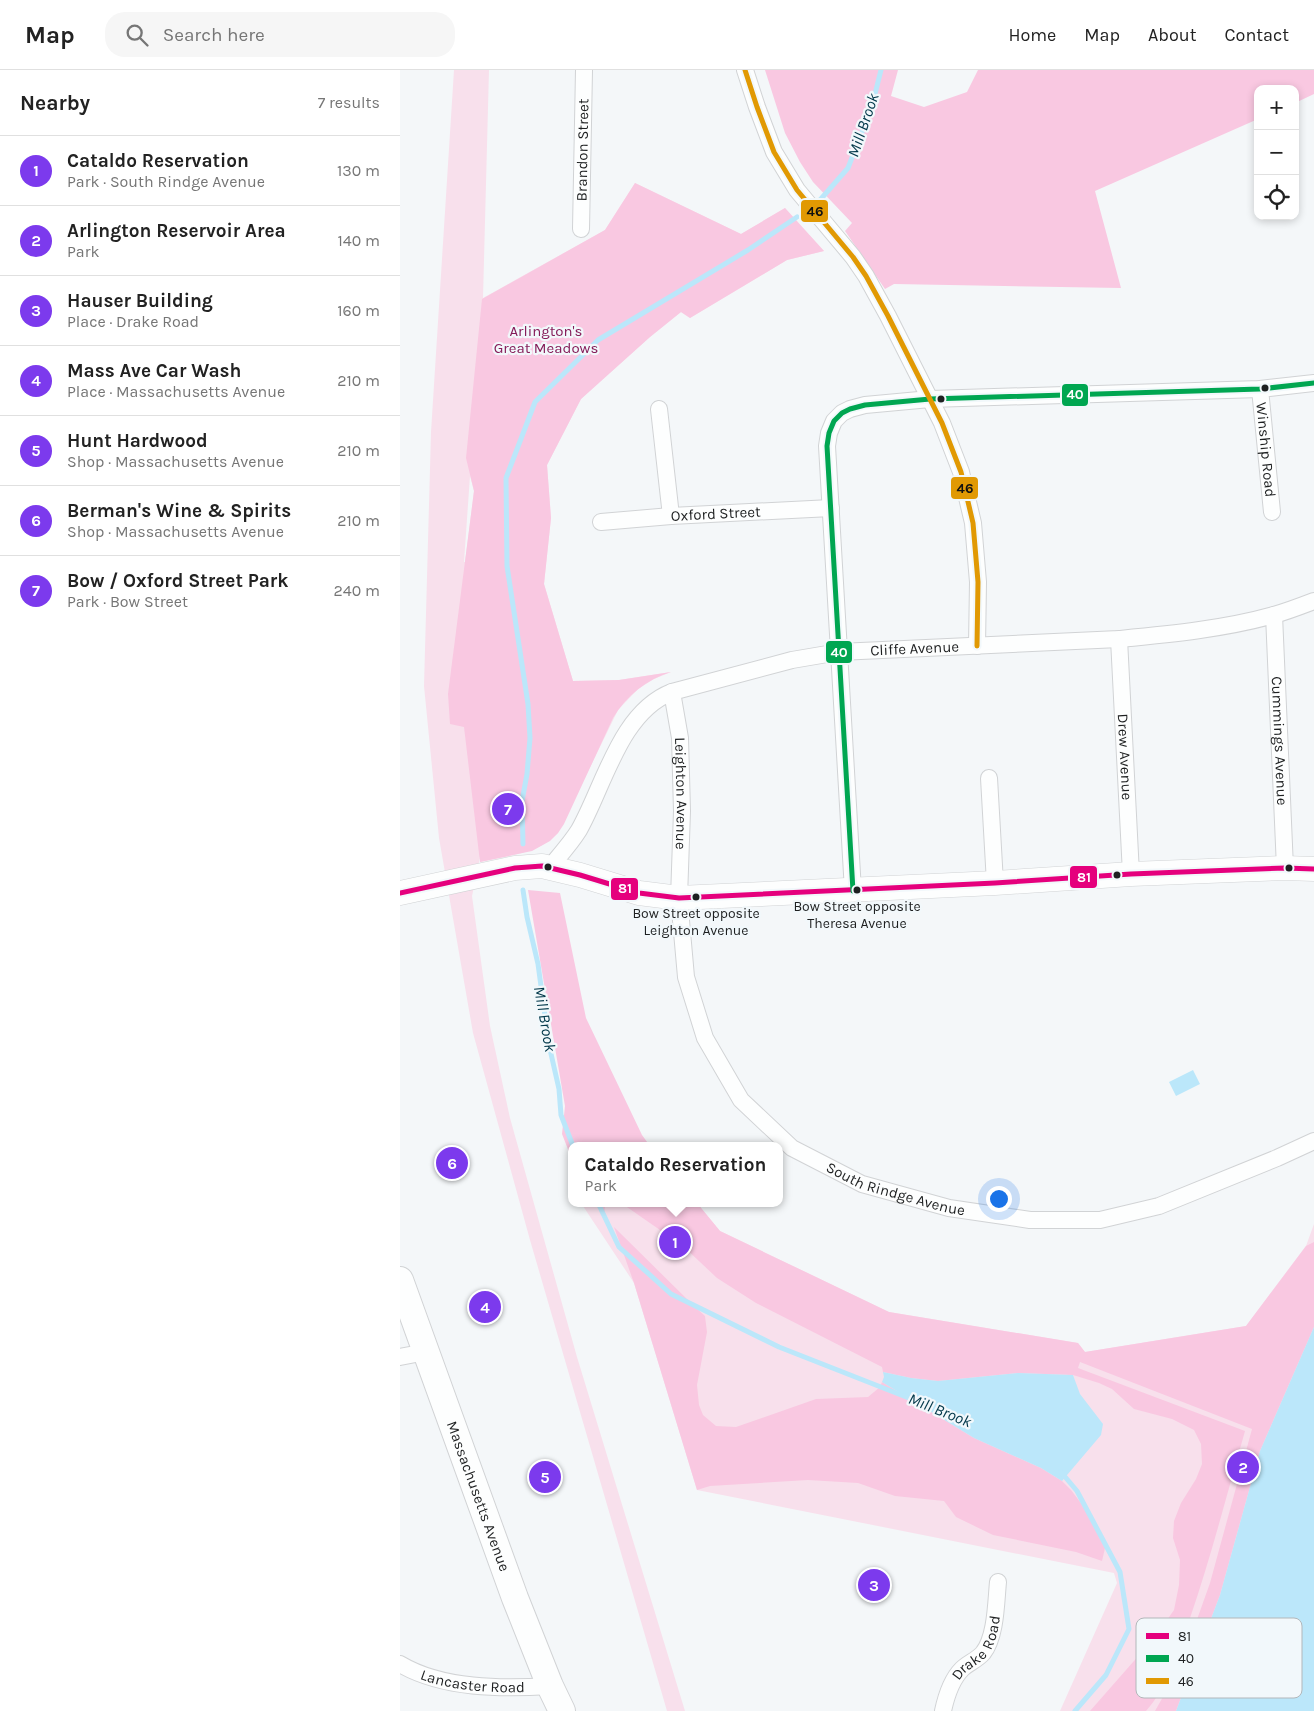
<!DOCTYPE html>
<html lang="en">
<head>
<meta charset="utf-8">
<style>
	:root { --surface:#fff; --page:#f6f6f6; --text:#222; --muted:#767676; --line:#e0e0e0; --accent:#7c3aed }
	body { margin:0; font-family:Karla,sans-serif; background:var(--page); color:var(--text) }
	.controls { position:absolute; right:15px; top:15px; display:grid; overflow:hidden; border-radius:10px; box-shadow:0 2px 8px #0003 }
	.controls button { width:45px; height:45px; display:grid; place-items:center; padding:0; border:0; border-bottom:1px solid var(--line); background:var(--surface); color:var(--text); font:25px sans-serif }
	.you { position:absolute; left:598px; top:1128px; width:18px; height:18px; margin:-12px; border:4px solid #fff; border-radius:50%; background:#1a73e8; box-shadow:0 0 0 8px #1a73e833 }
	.badge { display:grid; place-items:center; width:32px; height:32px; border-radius:50%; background:var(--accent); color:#fff; font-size:16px; font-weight:700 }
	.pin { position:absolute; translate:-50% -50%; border:2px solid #fff; box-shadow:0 1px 5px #0006 }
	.popup { position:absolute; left:168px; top:1072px; width:215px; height:65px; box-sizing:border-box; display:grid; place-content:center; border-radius:10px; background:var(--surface); filter:drop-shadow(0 1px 4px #0005); font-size:16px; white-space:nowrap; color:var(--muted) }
	.popup b { font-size:19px; color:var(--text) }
	.popup::after { content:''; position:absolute; left:50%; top:100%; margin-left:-10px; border:10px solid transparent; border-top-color:var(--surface) }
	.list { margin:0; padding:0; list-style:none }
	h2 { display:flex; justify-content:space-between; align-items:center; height:65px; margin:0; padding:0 20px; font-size:21px }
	h2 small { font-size:16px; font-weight:400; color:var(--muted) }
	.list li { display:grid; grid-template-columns:32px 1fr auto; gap:15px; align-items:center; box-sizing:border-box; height:70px; padding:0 20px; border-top:1px solid var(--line) }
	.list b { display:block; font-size:19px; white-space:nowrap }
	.list p { margin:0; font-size:16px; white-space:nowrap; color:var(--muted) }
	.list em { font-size:16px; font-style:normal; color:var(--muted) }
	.icon { flex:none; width:28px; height:28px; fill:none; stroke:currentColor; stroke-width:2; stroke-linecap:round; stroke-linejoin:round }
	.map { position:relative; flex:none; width:914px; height:1641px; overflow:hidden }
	header { display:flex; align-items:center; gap:30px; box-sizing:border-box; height:70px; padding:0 25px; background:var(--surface); border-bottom:1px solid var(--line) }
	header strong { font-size:24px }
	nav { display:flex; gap:28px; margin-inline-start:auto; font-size:18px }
	.search { width:350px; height:45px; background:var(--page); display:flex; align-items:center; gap:12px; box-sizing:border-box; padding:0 18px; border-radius:20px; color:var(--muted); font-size:19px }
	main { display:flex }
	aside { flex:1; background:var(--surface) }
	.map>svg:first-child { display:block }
	.green { fill:#f8e0ec; fill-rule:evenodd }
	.forest { fill:#f9c8e1 }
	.water { fill:#bbe7fa }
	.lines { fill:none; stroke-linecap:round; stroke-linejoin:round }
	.stream { stroke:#bbe7fa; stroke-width:5 }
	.street-casing { stroke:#d1d3d5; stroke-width:18 }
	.secondary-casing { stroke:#d1d3d5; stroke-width:25 }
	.primary-casing { stroke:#d1d3d5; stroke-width:28 }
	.street { stroke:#fdfefe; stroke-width:16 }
	.secondary { stroke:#fdfefe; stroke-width:24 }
	.primary { stroke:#fdfefe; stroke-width:26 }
	.bus-1-casing { stroke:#f2f8fb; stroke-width:9 }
	.bus-2-casing { stroke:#f2f8fb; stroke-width:9 }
	.bus-3-casing { stroke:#f2f8fb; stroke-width:9 }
	.bus-1 { stroke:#e5007d; stroke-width:5 }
	.bus-2 { stroke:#00a651; stroke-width:5 }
	.bus-3 { stroke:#e19903; stroke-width:5 }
	.bus-dot { fill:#1e2021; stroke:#f2f8fb; stroke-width:2 }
	.labels { text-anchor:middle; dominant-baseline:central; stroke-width:4.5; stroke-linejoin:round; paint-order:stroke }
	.bus-label { font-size:14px; fill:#1e2021; stroke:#f2f8fb }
	.street-label { font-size:15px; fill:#1e2021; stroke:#f2f8fb }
	.park-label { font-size:15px; fill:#851c59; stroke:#f2f8fb }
	.water-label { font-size:16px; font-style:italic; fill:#003749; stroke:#f2f8fb }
	.key { fill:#f2f8fb; stroke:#b2b7ba; stroke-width:1 }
	.key-label { font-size:14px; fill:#1e2021 }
	.line-badge { stroke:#f2f8fb; stroke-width:2 }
	.badge-label { font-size:14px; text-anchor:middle; font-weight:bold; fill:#fff }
	.pale-badge-label { font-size:14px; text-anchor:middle; font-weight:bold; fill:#111 }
</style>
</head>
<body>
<header>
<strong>Map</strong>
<div class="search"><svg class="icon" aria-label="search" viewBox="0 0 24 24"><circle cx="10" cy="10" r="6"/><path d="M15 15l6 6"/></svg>Search here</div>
<nav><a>Home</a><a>Map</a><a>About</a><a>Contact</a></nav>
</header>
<main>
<aside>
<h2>Nearby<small>7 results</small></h2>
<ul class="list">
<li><span class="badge">1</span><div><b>Cataldo Reservation</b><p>Park · South Rindge Avenue</p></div><em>130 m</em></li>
<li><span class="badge">2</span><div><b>Arlington Reservoir Area</b><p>Park</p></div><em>140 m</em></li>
<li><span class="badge">3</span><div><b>Hauser Building</b><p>Place · Drake Road</p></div><em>160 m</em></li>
<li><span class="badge">4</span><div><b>Mass Ave Car Wash</b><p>Place · Massachusetts Avenue</p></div><em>210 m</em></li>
<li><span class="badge">5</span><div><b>Hunt Hardwood</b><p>Shop · Massachusetts Avenue</p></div><em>210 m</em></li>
<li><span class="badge">6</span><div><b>Berman's Wine &amp; Spirits</b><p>Shop · Massachusetts Avenue</p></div><em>210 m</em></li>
<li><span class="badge">7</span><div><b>Bow / Oxford Street Park</b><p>Park · Bow Street</p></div><em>240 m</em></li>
</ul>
</aside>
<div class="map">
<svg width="914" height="1641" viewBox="0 0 914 1641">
	<rect width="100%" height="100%" fill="#f4f7f9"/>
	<path class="green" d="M 54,0 L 89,0 L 83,228 L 205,160 L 235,113 L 341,164 L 385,138 L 424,181 L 387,190 L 290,248 L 281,242 L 250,267 L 181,329 L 147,395 L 151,448 L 144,514 L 173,611 L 219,610 L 271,602 L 254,609 L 238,619 L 218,640 L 158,763 C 138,784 107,786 80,792 L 79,785 L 79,794 L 72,826 L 90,956 L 110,1048 L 177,1287 L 285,1641 L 267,1641 L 130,1170 L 73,963 L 39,768 L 24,616 L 31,362 ZM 70,406 L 74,421 L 65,492 L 64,492 Z
		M 181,1133 L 297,1133 L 320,1161 L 489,1242 L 678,1273 L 685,1282 L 846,1256 L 906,1176 L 914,1154 L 914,1641 L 660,1641 L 717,1513 L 714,1503 L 297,1420 L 234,1213 Z"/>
	<path class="forest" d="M 365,0 L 498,0 L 491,26 L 524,37 L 567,22 L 578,0 L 914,0 L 914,24 L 895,33 L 895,19 L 858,19 L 858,49 L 695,121 L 721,218 L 494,214 L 485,219 L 445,161 L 452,153 L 413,112 L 400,92 L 385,63 Z
		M 235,113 L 341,164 L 385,138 L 424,181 L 387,190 L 290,248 L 281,242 L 250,267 L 181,329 L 147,395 L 151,448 L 144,514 L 173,611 L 219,610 L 271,602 C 246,610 227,625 213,648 L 164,754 L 158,763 L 150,771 L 132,781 L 80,792 L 64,657 L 50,654 L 48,624 L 74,421 L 66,388 L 82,229 L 205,160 Z
		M 128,820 L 160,823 L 186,948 L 242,1065 L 250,1076 L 171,1076 L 171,1087 L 162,1064 L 165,1036 Z
		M 196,1133 L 297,1133 L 320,1161 L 489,1242 L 678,1273 L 685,1282 L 846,1256 L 906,1176 L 914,1172 L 914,1257 L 860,1381 L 820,1525 L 776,1641 L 755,1641 L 768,1618 L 784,1586 L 810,1513 L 852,1359 L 680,1292 L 678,1298 L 845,1361 C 827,1424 811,1487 790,1548 C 780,1578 767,1618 746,1641 L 690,1641 L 755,1567 L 774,1540 L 779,1515 L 780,1490 L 773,1468 L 774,1451 L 781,1433 L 796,1409 L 802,1394 L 801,1374 L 794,1360 L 772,1349 L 734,1339 L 712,1319 L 699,1313 L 673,1305 L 618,1303 L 538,1311 L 511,1308 L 483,1302 L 482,1297 L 356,1233 L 317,1208 L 283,1176 L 224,1135 L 213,1133 L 205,1136 L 204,1146 Z
		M 214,1157 L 292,1234 L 305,1246 L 307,1262 L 297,1315 L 299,1335 L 303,1345 L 316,1356 L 336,1357 L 416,1329 L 468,1327 L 480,1317 L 482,1312 L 574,1368 L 641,1398 L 662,1411 L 671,1420 L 690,1445 L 706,1474 L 702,1491 L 676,1482 L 593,1465 L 556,1447 L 544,1431 L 495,1426 L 458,1413 L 408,1410 L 310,1416 L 297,1420 L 234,1213 Z"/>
	<path class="water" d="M 793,1000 L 800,1014 L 776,1026 L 769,1012 Z
		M 914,1257 L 914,1641 L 776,1641 L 820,1525 L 860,1381 Z
		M 483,1302 L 511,1308 L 538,1311 L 618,1303 L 673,1305 L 680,1324 L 703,1354 L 701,1365 L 662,1411 L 641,1398 L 574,1368 L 482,1312 L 484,1307 Z"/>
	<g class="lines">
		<path class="stream" d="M 420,130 L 448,98 L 472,36 L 481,0
			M 123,774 L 122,731 L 127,704 L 130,668 L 128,634 L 107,496 L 106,408 L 135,332 L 198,270 L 348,180 L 397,147
			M 123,820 L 127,847 L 138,894 L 149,975 L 159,1019 L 161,1045 L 173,1076
			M 198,1133 L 219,1177 L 271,1224 L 379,1277 L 519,1332
			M 661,1402 L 677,1421 L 720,1502 L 729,1559 L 706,1605 L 675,1641"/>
		<g class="street-casing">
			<g id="street">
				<path d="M 345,0 L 357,37 L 374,82 L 397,120 L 453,187 L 466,206 L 488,246 L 542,353 L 561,402 L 573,453 L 578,512 L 577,576"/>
				<path id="s1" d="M 181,159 L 184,0"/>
				<path id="s2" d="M 860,319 L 872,442"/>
				<path d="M 259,339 L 271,446"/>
				<path id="s3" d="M 201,452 L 271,446 L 431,438"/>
				<path id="s4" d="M 874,545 L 885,798"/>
				<path id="s5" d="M 719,569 L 731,804"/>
				<path id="s6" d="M 272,622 L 280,668 L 282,741 L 279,828 L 286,907 L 305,968 L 341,1030 L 392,1078 L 462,1114 L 549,1138 L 630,1150 L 700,1150 L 759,1136 L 877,1088 L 914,1071"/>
				<path d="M 589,708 L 595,813"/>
				<path id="s7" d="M 150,797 C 160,785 171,773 179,760 C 204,716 220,642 272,622 L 392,590 L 439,582 L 719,569 C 771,564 824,559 874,545 C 888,541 901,536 914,531"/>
				<path d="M 453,821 L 427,376 L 429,363 L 434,351 L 442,343 L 450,339 L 465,335 L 530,329 L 860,319 L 914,313"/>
				<path d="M 0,1287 L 26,1282"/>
				<path id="s8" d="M 0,1594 C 42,1619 102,1619 150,1616"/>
				<path id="s9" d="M 543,1641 C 546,1627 551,1610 562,1599 C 568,1593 577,1590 583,1583 C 596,1567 596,1532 598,1512"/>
			</g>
		</g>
		<g class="secondary-casing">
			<path id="secondary" d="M 0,823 L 115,798 L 142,796 L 180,805 L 239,823 L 279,828 L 595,813 L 731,804 L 885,798 L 914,799"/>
		</g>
		<g class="primary-casing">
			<g id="primary">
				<path id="s10" d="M 0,1210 L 115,1528 L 150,1616 L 162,1641"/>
			</g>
		</g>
		<use href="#street" class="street"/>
		<use href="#secondary" class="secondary"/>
		<use href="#primary" class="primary"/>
		<g class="bus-1-casing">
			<path id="bus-1" d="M 0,823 L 115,798 L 142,796 L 180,805 L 239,823 L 279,828 L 595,813 L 731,804 L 885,798 L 914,799"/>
		</g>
		<g class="bus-2-casing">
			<path id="bus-2" d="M 453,821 L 427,376 L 429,363 L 434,351 L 442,343 L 450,339 L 465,335 L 530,329 L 860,319 L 914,313"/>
		</g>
		<g class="bus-3-casing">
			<path id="bus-3" d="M 345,0 L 357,37 L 374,82 L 397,120 L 453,187 L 466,206 L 488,246 L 542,353 L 561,402 L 573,453 L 578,512 L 577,576"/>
		</g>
		<use href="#bus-1" class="bus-1"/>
		<use href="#bus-2" class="bus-2"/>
		<use href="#bus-3" class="bus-3"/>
	</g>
	<g class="bus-dot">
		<circle cx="865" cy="318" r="4.5"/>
		<circle cx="541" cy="329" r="4.5"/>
		<circle cx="148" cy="797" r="4.5"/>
		<circle cx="889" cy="798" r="4.5"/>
		<circle cx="717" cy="805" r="4.5"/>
		<circle cx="457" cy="820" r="4.5"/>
		<circle cx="296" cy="827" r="4.5"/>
	</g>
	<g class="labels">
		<g class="bus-label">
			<text x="457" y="836">Bow Street opposite<tspan x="457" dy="17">Theresa Avenue</tspan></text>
			<text x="296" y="843">Bow Street opposite<tspan x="296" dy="17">Leighton Avenue</tspan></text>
		</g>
		<g class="street-label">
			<text stroke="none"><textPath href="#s1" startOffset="79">Brandon Street</textPath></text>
			<text stroke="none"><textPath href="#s2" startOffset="61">Winship Road</textPath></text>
			<text stroke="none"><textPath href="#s3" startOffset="115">Oxford Street</textPath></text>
			<text stroke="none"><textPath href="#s7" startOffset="465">Cliffe Avenue</textPath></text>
			<text stroke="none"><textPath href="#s4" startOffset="126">Cummings Avenue</textPath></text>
			<text stroke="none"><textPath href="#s5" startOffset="118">Drew Avenue</textPath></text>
			<text stroke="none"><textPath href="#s6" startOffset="102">Leighton Avenue</textPath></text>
			<text stroke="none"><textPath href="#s6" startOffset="604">South Rindge Avenue</textPath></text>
			<text stroke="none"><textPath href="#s10" startOffset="230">Massachusetts Avenue</textPath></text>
			<text stroke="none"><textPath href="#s9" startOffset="74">Drake Road</textPath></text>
			<text stroke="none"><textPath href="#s8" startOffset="76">Lancaster Road</textPath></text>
		</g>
		<g class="park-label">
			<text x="146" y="261">Arlington's<tspan x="146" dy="17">Great Meadows</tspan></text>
		</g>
		<g class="water-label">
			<text transform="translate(463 55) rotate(-71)">Mill Brook</text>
			<text transform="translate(145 949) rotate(80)">Mill Brook</text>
			<text transform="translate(540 1340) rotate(22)">Mill Brook</text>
		</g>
	</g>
	<rect x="736" y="1548" width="166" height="80" rx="8" class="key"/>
	<rect x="746" y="1563" width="23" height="6" fill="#e5007d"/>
	<rect x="746" y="1585" width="23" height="7" fill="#00a651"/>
	<rect x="746" y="1608" width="23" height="6" fill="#e19903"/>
	<g class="key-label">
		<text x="778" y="1571">81</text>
		<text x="778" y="1593">40</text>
		<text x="778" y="1616">46</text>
	</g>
	<g class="line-badge">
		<rect x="400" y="129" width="29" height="24" rx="5" fill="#e19903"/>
		<rect x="661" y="313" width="28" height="24" rx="5" fill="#00a651"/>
		<rect x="550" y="406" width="29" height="24" rx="5" fill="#e19903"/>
		<rect x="425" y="570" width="28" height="24" rx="5" fill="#00a651"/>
		<rect x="669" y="795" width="29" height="24" rx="5" fill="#e5007d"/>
		<rect x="210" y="807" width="29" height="24" rx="5" fill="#e5007d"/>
	</g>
	<g class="badge-label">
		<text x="675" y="329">40</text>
		<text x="439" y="587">40</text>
		<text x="684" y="812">81</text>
		<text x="225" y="823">81</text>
	</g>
	<g class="pale-badge-label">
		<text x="415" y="146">46</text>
		<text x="565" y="423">46</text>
	</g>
</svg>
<div class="controls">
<button>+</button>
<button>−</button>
<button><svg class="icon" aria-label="locate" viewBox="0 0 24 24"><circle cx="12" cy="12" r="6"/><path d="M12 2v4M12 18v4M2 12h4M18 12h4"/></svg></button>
</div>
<div class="you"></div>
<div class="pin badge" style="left:275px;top:1172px">1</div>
<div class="popup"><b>Cataldo Reservation</b>Park</div>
<div class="pin badge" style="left:843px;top:1397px">2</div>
<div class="pin badge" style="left:474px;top:1515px">3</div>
<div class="pin badge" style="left:85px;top:1237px">4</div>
<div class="pin badge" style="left:145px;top:1407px">5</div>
<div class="pin badge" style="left:52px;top:1093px">6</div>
<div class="pin badge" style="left:108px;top:739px">7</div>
</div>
</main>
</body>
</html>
